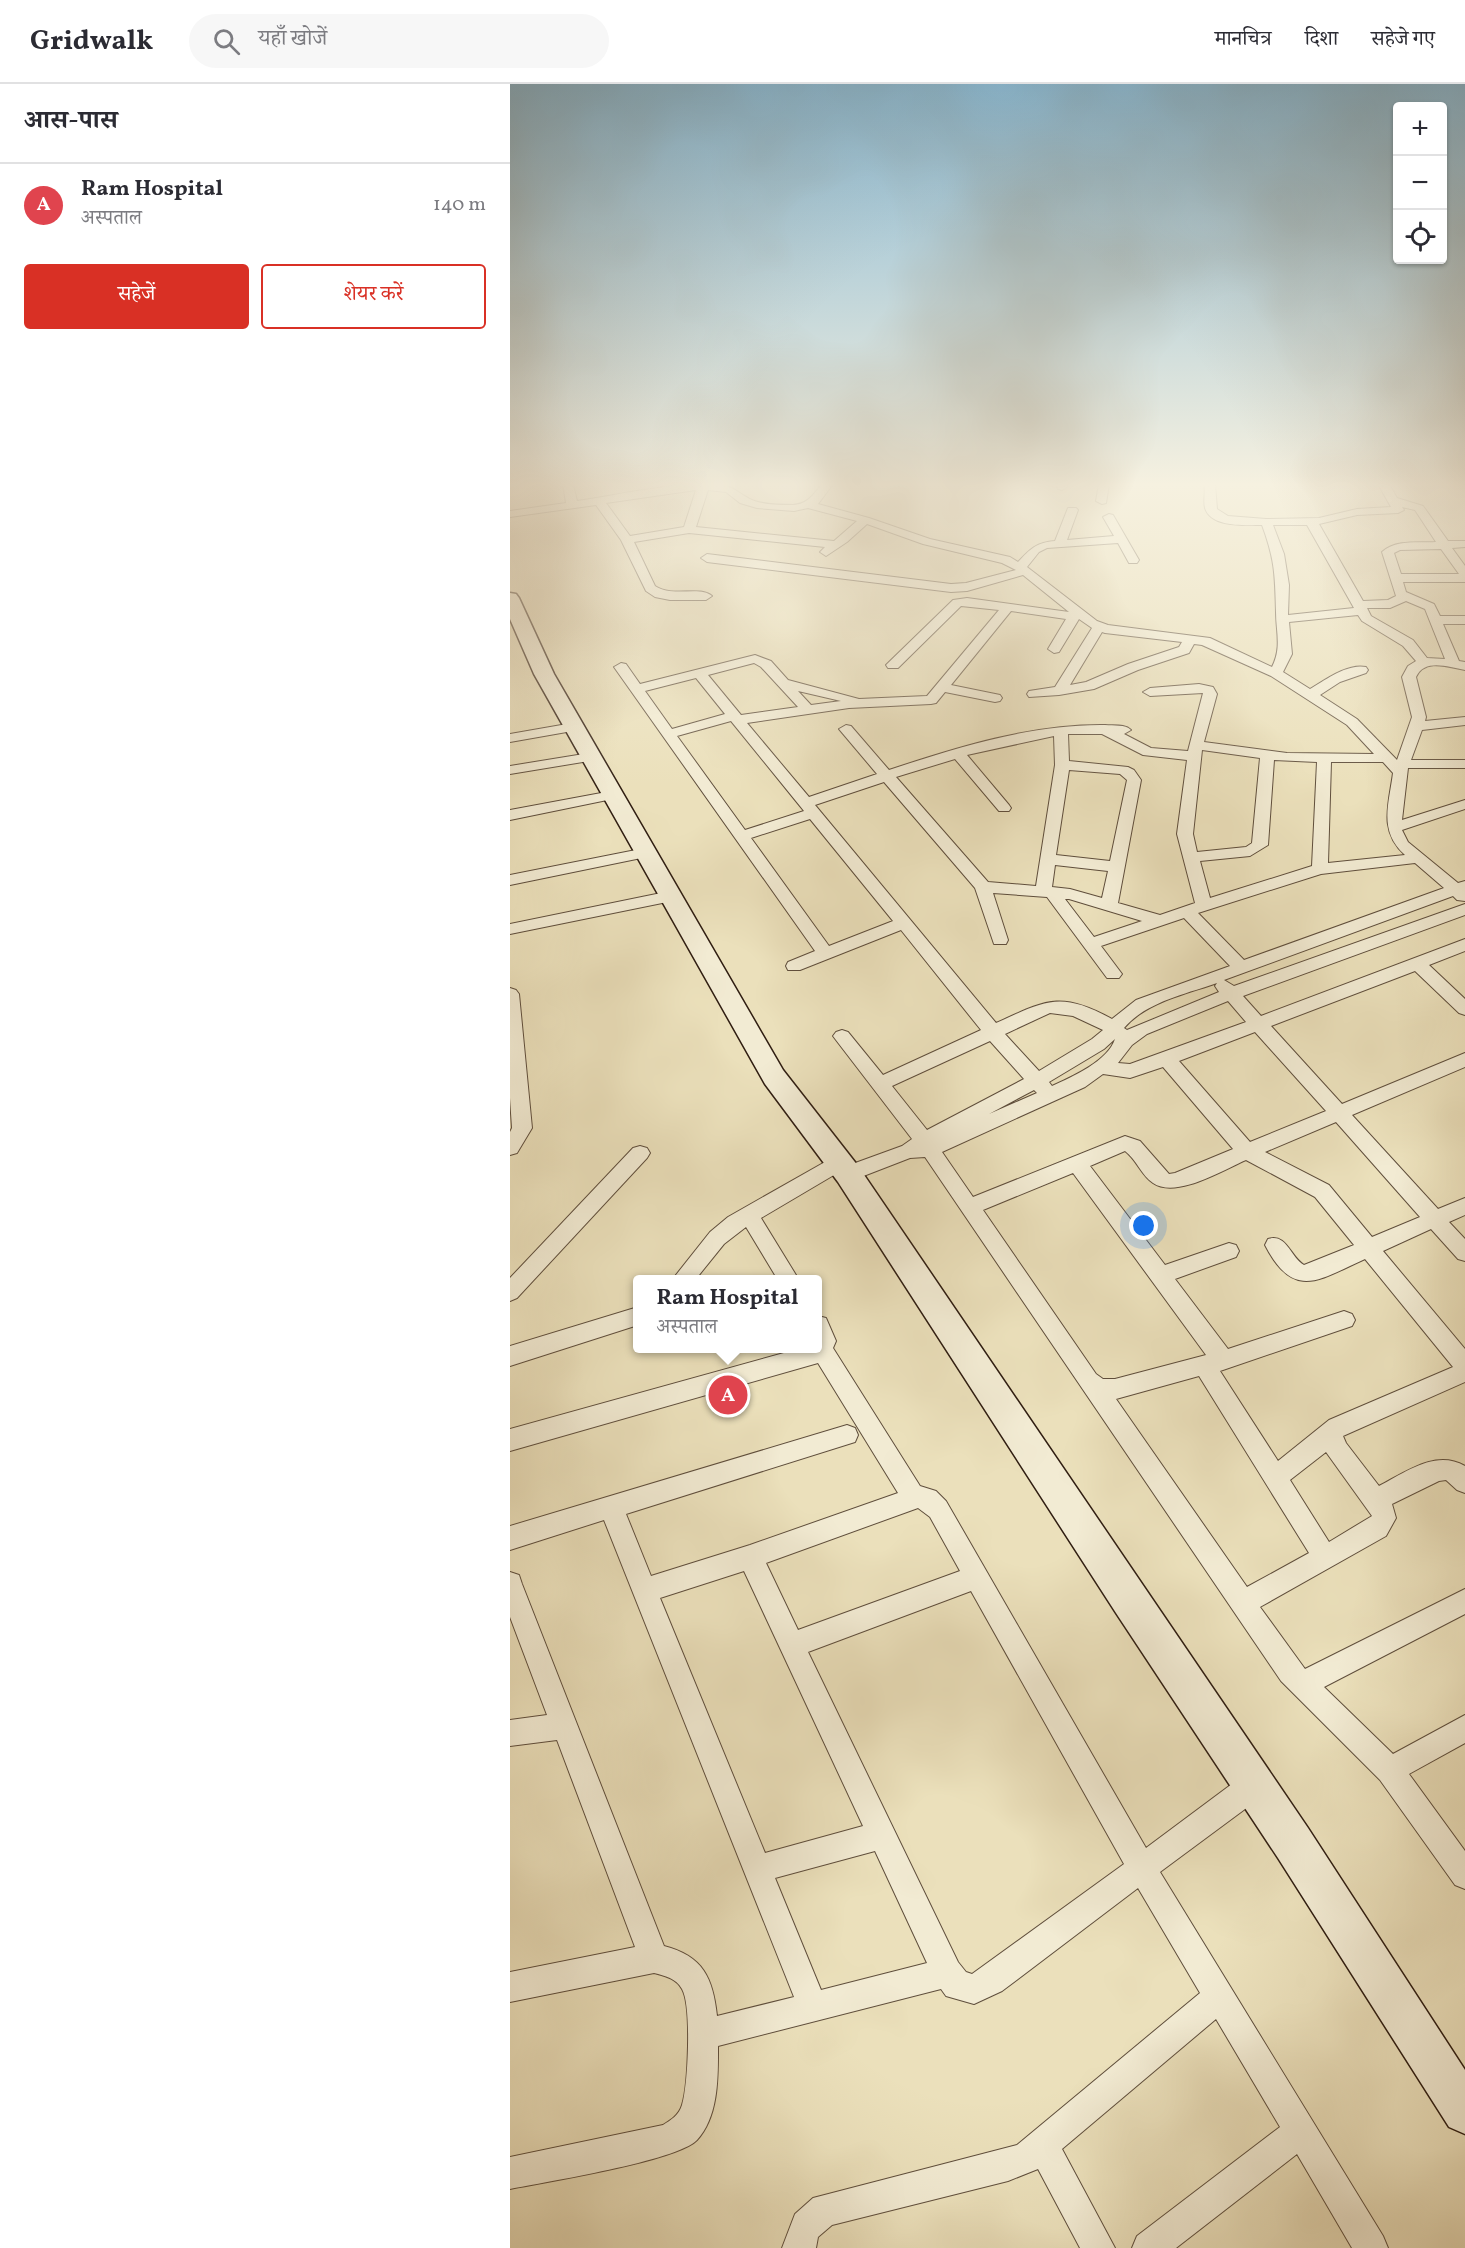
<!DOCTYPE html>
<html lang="hi">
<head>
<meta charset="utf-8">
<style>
	:root { --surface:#fff; --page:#f7f7f7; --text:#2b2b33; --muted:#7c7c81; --line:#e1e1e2; --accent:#d93025 }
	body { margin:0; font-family:Vollkorn,"Noto Serif Devanagari",serif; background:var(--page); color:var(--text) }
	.controls { position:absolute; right:18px; top:18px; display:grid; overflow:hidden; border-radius:6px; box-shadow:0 2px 4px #0004 }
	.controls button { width:54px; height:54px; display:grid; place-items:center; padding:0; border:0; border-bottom:2px solid var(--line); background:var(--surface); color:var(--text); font:30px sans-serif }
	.you { position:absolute; left:634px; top:1142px; width:21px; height:21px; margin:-15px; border:4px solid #fff; border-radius:50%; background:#1a73e8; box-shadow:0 0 0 9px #1a73e833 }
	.badge { display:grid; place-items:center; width:39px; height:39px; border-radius:50%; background:var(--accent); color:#fff; font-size:20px; font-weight:700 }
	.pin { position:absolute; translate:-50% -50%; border:3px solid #fff; box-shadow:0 2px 6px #0006 }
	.popup { position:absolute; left:123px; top:1191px; width:189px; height:78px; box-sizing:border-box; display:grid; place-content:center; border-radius:6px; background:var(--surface); filter:drop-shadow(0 2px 4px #0005); font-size:20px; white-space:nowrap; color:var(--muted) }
	.popup b { font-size:22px; color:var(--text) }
	.popup::after { content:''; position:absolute; left:50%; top:100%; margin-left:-12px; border:12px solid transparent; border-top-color:var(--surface) }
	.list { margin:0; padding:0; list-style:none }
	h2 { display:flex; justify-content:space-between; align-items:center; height:78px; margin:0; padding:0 24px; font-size:26px }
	h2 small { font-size:20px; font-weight:400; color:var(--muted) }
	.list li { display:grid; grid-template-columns:39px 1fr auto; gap:18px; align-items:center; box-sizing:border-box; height:84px; padding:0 24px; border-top:2px solid var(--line) }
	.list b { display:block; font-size:22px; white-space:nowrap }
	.list p { margin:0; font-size:20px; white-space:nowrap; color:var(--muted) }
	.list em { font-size:20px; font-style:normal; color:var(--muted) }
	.actions { display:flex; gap:12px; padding:18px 24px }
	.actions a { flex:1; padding:14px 0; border:2px solid var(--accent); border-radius:6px; text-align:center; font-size:21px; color:var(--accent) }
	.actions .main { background:var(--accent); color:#fff }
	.icon { flex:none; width:33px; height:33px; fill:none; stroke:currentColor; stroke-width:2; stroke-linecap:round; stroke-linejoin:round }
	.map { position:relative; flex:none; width:955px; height:2164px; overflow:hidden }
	header { display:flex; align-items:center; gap:36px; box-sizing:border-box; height:84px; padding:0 30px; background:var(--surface); border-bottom:2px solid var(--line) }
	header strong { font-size:28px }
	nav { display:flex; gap:33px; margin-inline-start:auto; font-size:21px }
	.search { width:420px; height:54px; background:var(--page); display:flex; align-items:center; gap:15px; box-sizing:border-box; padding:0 21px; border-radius:33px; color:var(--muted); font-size:22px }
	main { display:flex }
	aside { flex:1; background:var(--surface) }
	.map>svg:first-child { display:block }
	.building { fill:#dca87d; stroke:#301e12; stroke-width:1.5 }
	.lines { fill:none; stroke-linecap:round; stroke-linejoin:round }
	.street-casing { stroke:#5f4e3c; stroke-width:2 }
	.secondary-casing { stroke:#301e12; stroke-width:3 }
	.street { fill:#f2ebd3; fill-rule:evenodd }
	.secondary { fill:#f2ebd3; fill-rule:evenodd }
</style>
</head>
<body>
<header>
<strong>Gridwalk</strong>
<div class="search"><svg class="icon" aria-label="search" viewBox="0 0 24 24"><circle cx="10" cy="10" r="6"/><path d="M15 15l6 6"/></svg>यहाँ खोजें</div>
<nav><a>मानचित्र</a><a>दिशा</a><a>सहेजे गए</a></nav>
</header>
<main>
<aside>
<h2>आस-पास<small></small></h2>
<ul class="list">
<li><span class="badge" style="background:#e0444e">A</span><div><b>Ram Hospital</b><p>अस्पताल</p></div><em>140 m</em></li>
</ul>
<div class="actions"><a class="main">सहेजें</a><a>शेयर करें</a></div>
</aside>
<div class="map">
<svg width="955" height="2164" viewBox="0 0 955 2164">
	<rect width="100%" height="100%" fill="#ebe0bb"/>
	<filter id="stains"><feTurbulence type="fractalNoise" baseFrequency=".00333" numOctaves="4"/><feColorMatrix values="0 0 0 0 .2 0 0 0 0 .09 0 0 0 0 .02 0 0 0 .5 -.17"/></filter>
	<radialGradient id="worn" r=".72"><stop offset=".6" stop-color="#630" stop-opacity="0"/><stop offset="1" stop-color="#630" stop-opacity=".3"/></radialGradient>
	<path class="building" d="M 228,1304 L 230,1322 L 208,1328 L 206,1311 Z"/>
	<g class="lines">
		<g class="street-casing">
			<path id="street" d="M 53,400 L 63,400 L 67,417 C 110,411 166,397 209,401 C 223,402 227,408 238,414 C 249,421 271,421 283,421 C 298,420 303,411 312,400 L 323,400 L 308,420 L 359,434 L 420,455 L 500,473 L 508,478 C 520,465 527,458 545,457 L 558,424 L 566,424 L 568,426 L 557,456 L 604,452 L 593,433 L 599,430 L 603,431 L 629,476 L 627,479 L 619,479 L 608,459 L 537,464 L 529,468 L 517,483 L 587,537 L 598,541 L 700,554 L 762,583 C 772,563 766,548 766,528 C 765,491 765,476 752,441 C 736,441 701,444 695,424 C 693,416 696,408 694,400 L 705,400 L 707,425 L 718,432 L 756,435 L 809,434 L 847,425 L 881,423 L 868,400 L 879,400 L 887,414 L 913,422 L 938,457 L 955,457 L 955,463 L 942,464 L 955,482 L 955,498 L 893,498 L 896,508 L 924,520 L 930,532 L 955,532 L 955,540 L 933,540 L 949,577 L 955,578 L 955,586 C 938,583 915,574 906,593 L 916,633 L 915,637 L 955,633 L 955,641 L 912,646 L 901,676 L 955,676 L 955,684 L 898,684 L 892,736 L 955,716 L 955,725 L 892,746 L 898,758 L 948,799 L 955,797 L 955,817 L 947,816 L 943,812 L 714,896 L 724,902 L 955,820 L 955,831 L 733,912 L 751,932 L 955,855 L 955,867 L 919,881 L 955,915 L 955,931 L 949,929 L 905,887 L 761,942 L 832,1020 L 955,969 L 955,983 L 842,1031 L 928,1125 L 955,1114 L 955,1131 L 939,1138 L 955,1155 L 955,1177 L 948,1175 L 921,1145 L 873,1167 L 955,1265 L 955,1298 L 833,1352 L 836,1359 L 869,1402 C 896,1388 926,1365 955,1382 L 955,1409 L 947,1406 L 936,1396 L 929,1397 L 882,1420 L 886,1434 L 876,1452 L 750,1523 L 795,1585 L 955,1505 L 955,1530 L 814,1603 L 883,1670 L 955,1631 L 955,1659 L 899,1690 L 955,1767 L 955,1805 L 945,1801 L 870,1696 L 771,1597 L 415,1073 L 400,1074 L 338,1098 L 331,1095 L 329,1088 L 251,1134 L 289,1196 L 268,1196 L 236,1143 L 214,1160 L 185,1196 L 162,1196 L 200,1148 L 218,1133 L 322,1074 L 329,1071 L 336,1074 L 339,1079 L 337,1082 L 392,1062 L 402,1055 L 326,956 L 323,952 L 326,948 L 332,946 L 338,948 L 373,991 L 471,946 L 391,846 L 290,886 L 278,886 L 276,882 L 278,878 L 305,867 L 104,583 L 111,579 L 116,580 L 130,600 L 245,571 L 261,577 L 278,596 L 349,615 L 417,612 L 489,526 L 451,522 L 388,584 L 378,584 L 376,581 L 443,516 L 457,514 L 559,528 L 513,491 L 457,507 L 441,508 L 197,478 L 191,474 L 197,470 L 441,500 L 456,499 L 506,486 L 492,479 L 413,460 L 357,440 L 337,458 L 316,472 L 310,468 L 315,463 L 179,449 L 124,458 L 145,502 C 163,514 190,501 202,512 L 196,516 L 160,516 L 145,513 L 136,507 L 111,456 L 86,421 L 0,433 L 0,427 L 56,419 ZM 186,406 L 174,443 L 120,452 L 96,419 ZM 198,406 L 216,408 L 230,419 L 247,424 L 284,427 L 298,424 L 347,437 L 324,457 L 186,443 ZM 892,423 L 905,426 L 926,458 C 909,459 886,455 872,468 L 886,512 L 878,516 L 853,517 L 809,440 L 847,431 L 888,429 L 894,426 ZM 763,441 L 797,441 L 844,524 L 778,531 L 779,501 L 774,470 ZM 931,465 L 949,490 L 891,490 L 884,469 L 890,466 ZM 896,517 L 915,525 L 935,575 L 917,574 L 903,556 L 861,532 L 857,524 L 880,524 ZM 501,527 L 556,535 L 538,565 L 544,569 L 549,568 L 569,535 L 582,544 L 545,603 L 519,607 L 517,610 L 519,613 L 549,611 L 584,605 L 628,586 L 679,569 L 684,560 L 692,561 L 761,592 L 837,641 L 864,670 L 777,669 L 694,658 L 707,610 L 703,603 L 689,600 L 640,604 L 633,608 L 640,612 L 693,609 L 678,667 L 641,664 L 614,650 L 621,646 C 615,640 604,642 595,641 C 522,640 448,663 379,686 L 341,642 L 336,641 L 329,645 L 367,690 L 299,713 L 237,639 L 339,624 L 421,620 L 426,619 L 435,608 L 485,618 L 490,617 L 492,614 L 490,611 L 441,601 ZM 848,531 L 852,537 L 893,562 L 906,577 L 898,582 L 892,593 L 902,633 L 887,676 L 847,635 L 810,611 L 830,598 L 856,589 L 858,586 L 856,583 C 838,579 815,596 800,605 L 773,588 L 782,570 L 779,538 ZM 592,548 L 595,549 L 672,558 L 669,563 L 618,580 L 576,598 L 560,601 ZM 244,579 L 251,583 L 288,623 L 231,631 L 198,591 ZM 186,594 L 215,630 L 162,645 L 135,607 ZM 288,607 L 331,617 L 301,621 ZM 221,637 L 290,722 L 294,727 L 235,746 L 167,652 ZM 558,650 L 592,650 L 633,671 L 677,676 L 667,750 L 685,819 L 650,831 L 608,819 L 631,696 L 624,686 L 618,683 L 559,677 ZM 544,652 L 545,681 L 526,802 L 478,798 L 386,693 L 445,675 L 489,727 L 499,727 L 501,724 L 499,721 L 457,671 ZM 692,666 L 750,674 L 742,759 L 736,763 L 687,768 L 683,750 ZM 764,676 L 807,678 L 802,782 L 700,814 L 690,777 L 740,772 L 758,761 ZM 821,678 L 873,678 L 883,689 C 879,720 868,747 895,771 L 818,779 ZM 559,686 L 610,690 L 617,696 L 600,777 L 546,771 ZM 374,698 L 465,804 L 484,860 L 496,860 L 498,856 L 483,809 L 537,813 L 597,894 L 609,894 L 612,890 L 591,862 L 674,834 L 720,882 L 626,916 L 602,935 C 550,906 535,917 486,939 L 305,721 ZM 300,735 L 383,837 L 319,862 L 241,754 ZM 905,779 L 934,804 L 734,876 L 688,829 L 811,790 ZM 545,781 L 598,787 L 592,814 L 560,805 L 542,803 ZM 555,815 L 559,815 L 632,837 L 584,853 ZM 707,899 L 705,902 L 709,908 L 617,946 L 614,944 C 636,918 676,910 707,899 ZM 718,917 L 736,938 L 620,980 L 608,979 L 622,961 L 637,950 ZM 540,929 L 563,932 L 593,946 L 582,955 L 529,987 L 495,950 ZM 745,948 L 816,1027 L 740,1058 L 669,977 ZM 605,955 C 598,977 562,993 542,1002 L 539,998 L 594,965 ZM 480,957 L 514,995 L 417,1046 L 382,1002 ZM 653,983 L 723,1065 L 665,1089 L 659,1090 L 630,1057 L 615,1052 L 463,1113 L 432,1068 L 575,1003 L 593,990 L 620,994 ZM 524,1006 L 527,1009 L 479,1030 ZM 826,1038 L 910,1133 L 862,1153 L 819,1101 L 755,1068 ZM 615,1067 C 627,1076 631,1091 643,1099 C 666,1115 713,1086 736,1076 L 805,1113 L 844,1161 L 794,1181 C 780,1173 777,1149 758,1155 L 755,1161 C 784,1218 810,1195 855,1175 L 943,1283 L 819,1336 L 768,1377 L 710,1287 L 842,1242 L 845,1236 L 842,1230 L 834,1227 L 718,1265 L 665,1195 L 726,1173 L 729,1167 L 726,1161 L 719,1159 L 655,1181 L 580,1082 ZM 563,1089 L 696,1271 L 605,1295 L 593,1295 L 586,1290 L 473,1126 ZM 689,1292 L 799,1469 L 737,1503 L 606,1315 ZM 816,1368 L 862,1432 L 819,1458 L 780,1396 Z
				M 547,400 L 557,400 L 557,403 L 552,406 L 548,405 Z
				M 589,400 L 599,400 L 596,419 L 592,420 L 586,417 Z
				M 63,639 L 70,643 L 68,646 L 0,658 L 0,650 Z
				M 80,669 L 85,670 L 87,673 L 85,676 L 0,690 L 0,682 Z
				M 102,707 L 107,708 L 109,711 L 107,714 L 0,736 L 0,726 Z
				M 136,764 L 144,769 L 141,772 L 0,801 L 0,791 Z
				M 161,807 L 167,808 L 169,812 L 167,816 L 0,850 L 0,840 Z
				M 0,904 L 6,906 L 9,910 L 22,1044 L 7,1069 L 0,1071 L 0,1048 L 2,1044 L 0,1014 Z
				M 130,1062 L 137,1064 L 140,1069 L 137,1074 L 7,1214 L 0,1217 L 0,1194 L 123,1064 Z
				M 128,1223 L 128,1241 L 0,1282 L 0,1262 Z
				M 308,1232 L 316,1234 L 326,1257 L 323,1264 L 410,1402 L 426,1407 L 436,1417 L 636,1764 L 734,1691 L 744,1687 L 754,1691 L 758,1701 L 754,1711 L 650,1788 L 873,2152 L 878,2164 L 842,2164 L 787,2070 L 666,2164 L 622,2164 L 627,2152 L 770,2043 L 706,1935 L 552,2065 L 605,2164 L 570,2164 L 528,2085 L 498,2097 L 322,2141 L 308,2153 L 306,2164 L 272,2164 L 285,2130 L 303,2114 L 507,2061 L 690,1909 L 628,1804 L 492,1907 L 464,1920 L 436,1912 L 431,1905 L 208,1962 C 208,1992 209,2032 187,2056 C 167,2077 35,2098 0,2105 L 0,2073 L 153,2041 C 161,2036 169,2031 172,2021 C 178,2002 182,1922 172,1905 C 166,1894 155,1892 144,1889 L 0,1918 L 0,1888 L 125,1863 L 47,1656 L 0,1662 L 0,1636 L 37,1631 L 0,1533 L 0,1488 L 9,1491 L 12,1500 L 154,1862 C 193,1872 203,1894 207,1932 L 284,1913 L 94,1436 L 0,1466 L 0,1442 L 337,1341 L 345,1344 L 348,1351 L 345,1358 L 116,1430 L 141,1492 L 240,1461 L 388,1409 L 308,1279 L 0,1367 L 0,1345 L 292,1264 L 308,1264 ZM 408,1424 L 420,1433 L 450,1487 L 288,1546 L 256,1479 ZM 234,1487 L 353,1742 L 255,1769 L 150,1514 ZM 461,1507 L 614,1780 L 462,1890 L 456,1888 L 448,1878 L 298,1568 ZM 365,1767 L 417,1879 L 311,1906 L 265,1794 Z"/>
		</g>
		<g class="secondary-casing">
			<path id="secondary" d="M 0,509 L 6,510 L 9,514 L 44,590 L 273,986 L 348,1082 L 798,1744 L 955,1986 L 955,2050 L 939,2043 L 768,1774 L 606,1529 L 328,1098 L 255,1000 L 24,590 L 0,535 Z"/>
		</g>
		<use href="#street" class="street"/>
		<use href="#secondary" class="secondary"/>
	</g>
	<linearGradient id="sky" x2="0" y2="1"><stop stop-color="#88b8d3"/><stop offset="0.57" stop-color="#f6f1e0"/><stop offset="1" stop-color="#f6f1e0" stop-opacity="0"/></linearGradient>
	<rect width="955" height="703" fill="url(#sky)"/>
	<rect width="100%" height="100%" filter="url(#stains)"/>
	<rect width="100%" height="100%" fill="url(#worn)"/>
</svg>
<div class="controls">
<button>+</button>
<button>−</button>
<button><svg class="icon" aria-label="locate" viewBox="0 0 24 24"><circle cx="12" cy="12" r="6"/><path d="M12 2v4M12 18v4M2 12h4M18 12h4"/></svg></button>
</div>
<div class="you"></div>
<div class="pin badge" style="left:218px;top:1311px;background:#e0444e">A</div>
<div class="popup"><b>Ram Hospital</b>अस्पताल</div>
</div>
</main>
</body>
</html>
